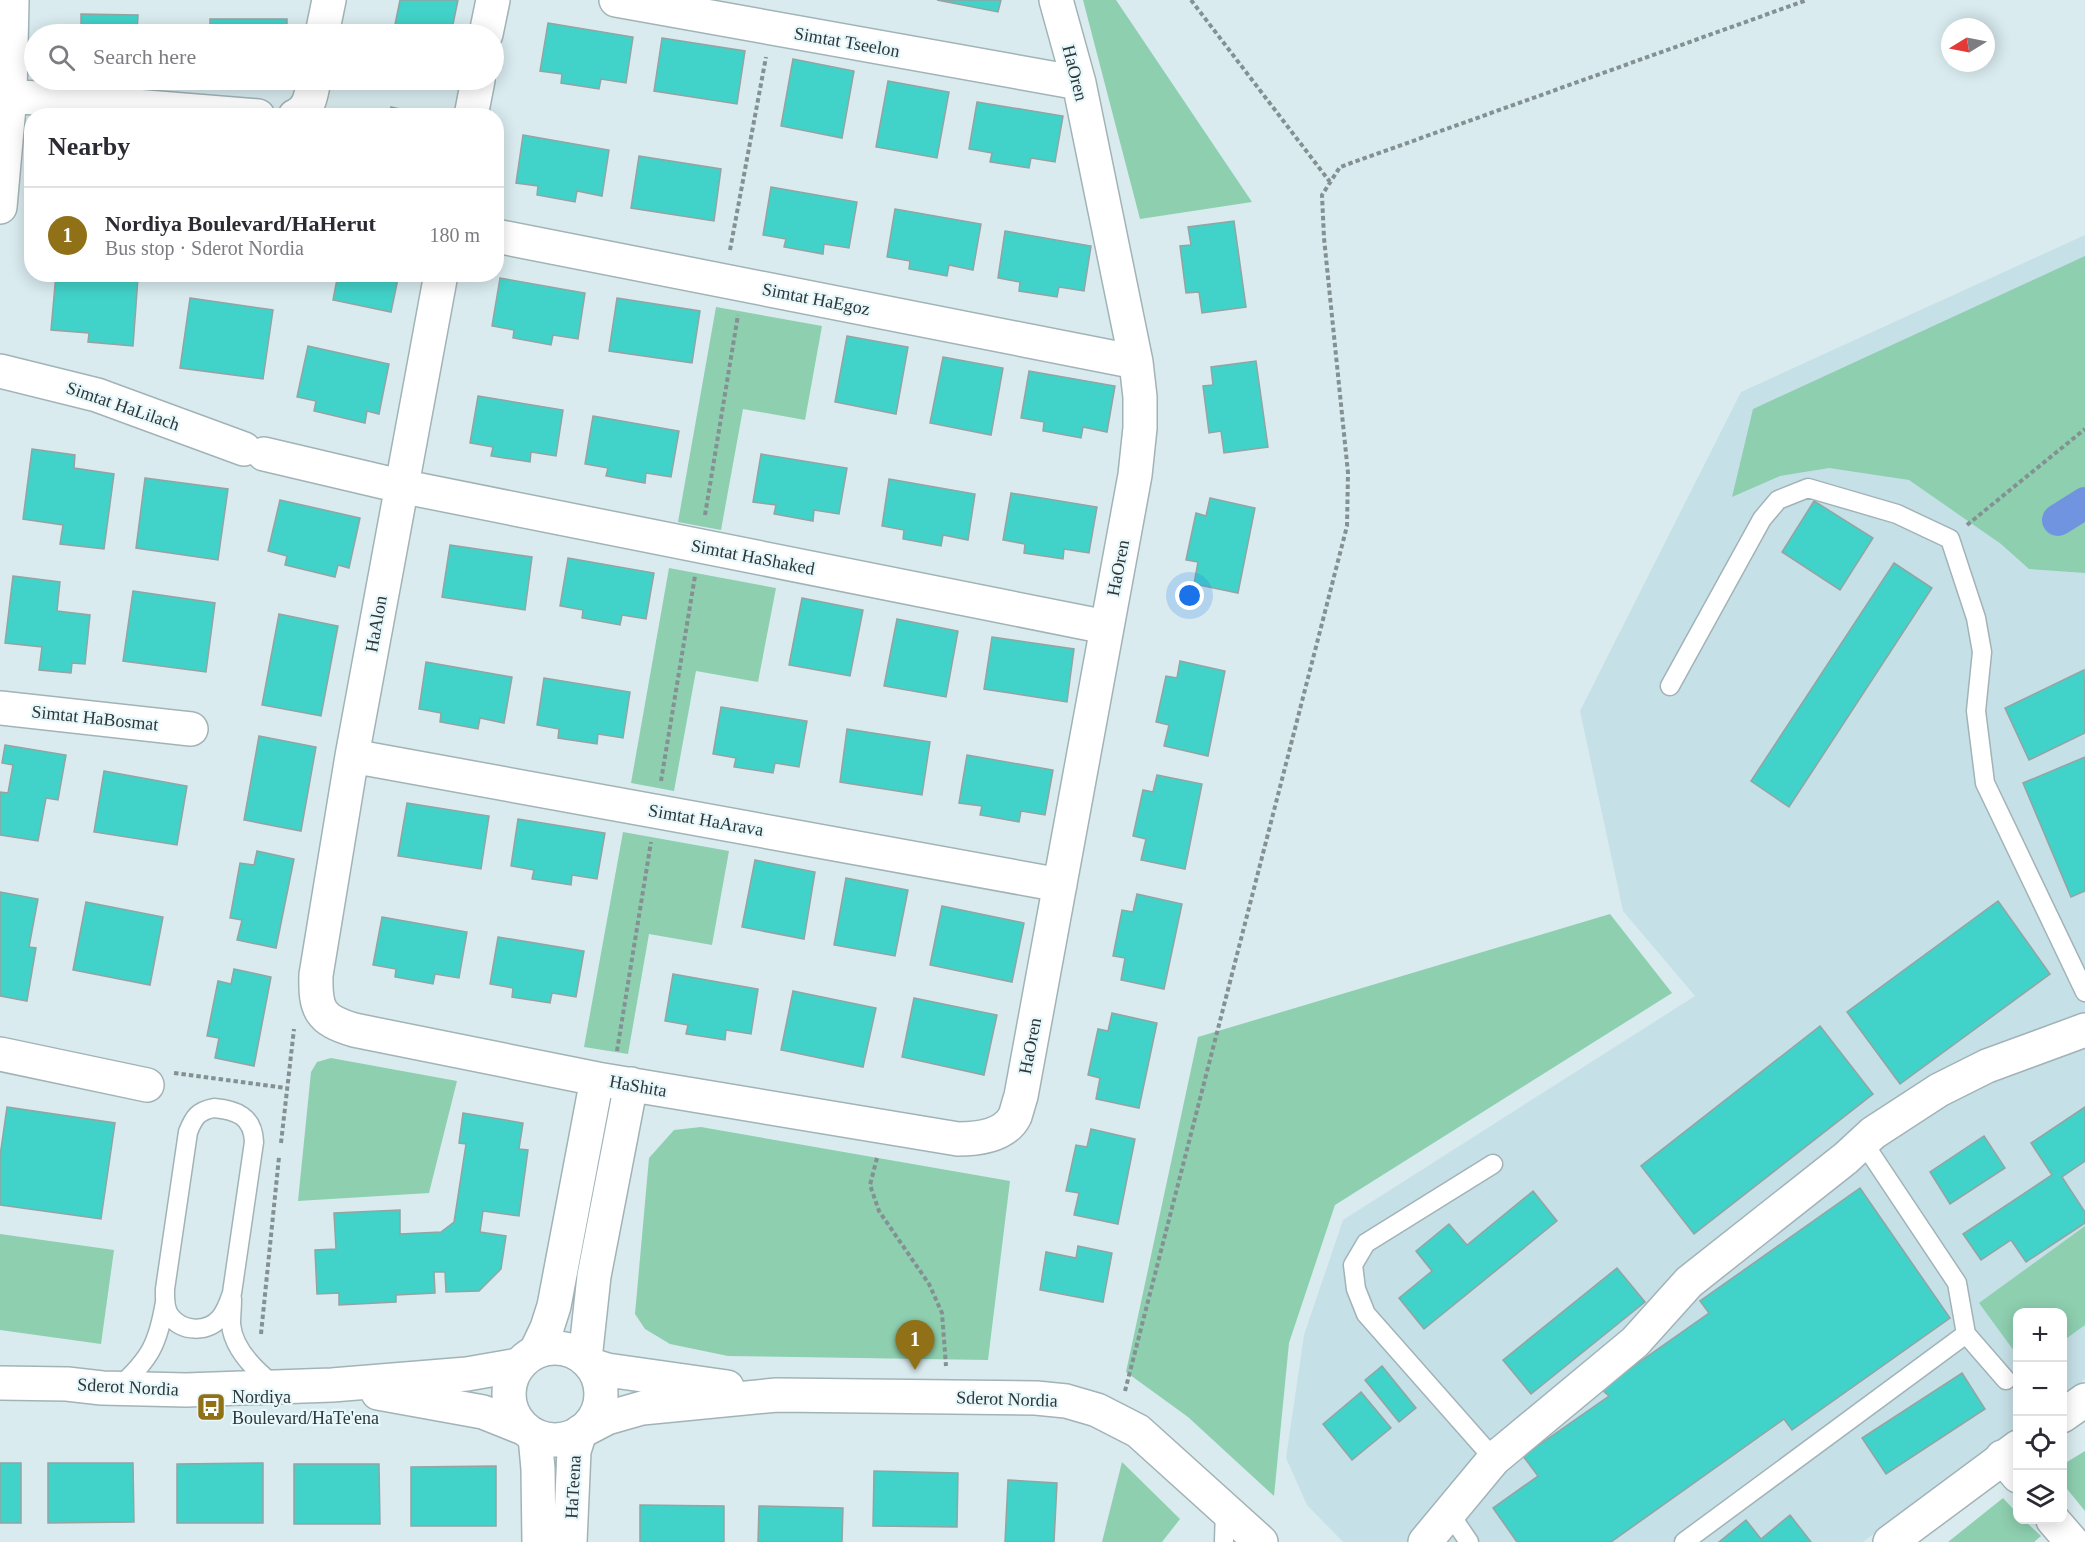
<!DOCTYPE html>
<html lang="en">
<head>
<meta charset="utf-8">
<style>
	:root { --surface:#fff; --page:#f7f7f7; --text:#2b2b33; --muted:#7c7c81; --line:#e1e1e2; --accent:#917117 }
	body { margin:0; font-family:Georgia,serif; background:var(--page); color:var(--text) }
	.controls { position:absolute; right:18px; bottom:18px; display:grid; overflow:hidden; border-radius:12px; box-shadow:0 3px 15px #0003 }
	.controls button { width:54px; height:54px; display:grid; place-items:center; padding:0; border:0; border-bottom:2px solid var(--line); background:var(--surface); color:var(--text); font:30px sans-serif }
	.compass { position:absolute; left:1941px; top:18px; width:54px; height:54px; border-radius:50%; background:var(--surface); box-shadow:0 3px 15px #0003; rotate:260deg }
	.you { position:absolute; left:1190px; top:596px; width:21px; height:21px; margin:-15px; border:4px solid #fff; border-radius:50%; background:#1a73e8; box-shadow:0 0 0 9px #1a73e833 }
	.badge { display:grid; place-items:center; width:39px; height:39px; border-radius:50%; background:var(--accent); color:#fff; font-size:20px; font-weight:700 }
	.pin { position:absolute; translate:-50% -50px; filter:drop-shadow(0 2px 3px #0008) }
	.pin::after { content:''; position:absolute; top:32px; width:21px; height:18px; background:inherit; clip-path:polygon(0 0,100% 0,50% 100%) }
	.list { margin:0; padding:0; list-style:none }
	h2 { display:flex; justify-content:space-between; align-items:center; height:78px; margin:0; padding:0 24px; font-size:26px }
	h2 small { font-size:20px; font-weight:400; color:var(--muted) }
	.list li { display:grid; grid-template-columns:39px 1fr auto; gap:18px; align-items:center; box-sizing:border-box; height:96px; padding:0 24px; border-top:2px solid var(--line) }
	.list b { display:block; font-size:22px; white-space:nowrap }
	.list p { margin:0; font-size:20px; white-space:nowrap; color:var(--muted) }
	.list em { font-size:20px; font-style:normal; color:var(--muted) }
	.icon { flex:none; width:33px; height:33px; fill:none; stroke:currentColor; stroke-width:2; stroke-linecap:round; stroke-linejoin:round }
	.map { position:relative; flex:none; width:2085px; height:1542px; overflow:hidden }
	.search { position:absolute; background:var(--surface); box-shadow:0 3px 15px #0003; left:24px; top:24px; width:480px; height:66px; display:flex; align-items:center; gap:15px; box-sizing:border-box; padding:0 21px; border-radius:33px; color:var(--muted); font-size:22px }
	.panel { position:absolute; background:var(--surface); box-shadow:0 3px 15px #0003; left:24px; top:108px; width:480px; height:174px; border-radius:24px }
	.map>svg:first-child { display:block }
	.built { fill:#c6e0e7 }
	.green { fill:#8ecfb0 }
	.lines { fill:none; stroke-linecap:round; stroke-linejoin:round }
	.canal { stroke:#7194e1; stroke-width:32 }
	.building { fill:#41d2c9; stroke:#93a4a2; stroke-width:1.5 }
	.service-casing { stroke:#a2b3b7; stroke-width:21 }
	.minor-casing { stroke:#a2b3b7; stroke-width:36 }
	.tertiary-casing { stroke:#a2b3b7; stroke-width:36 }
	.path { stroke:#849193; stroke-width:4; stroke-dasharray:4.5 3; stroke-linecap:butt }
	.service { stroke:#fff; stroke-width:18 }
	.minor { stroke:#fff; stroke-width:33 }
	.tertiary { stroke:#fff; stroke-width:33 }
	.labels { text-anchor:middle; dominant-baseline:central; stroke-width:4.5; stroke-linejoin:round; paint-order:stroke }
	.street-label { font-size:18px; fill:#2f3637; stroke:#e7f8fc }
	.poi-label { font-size:18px; fill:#2f3637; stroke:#e7f8fc; text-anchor:start }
</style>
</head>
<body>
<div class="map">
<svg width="2085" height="1542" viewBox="0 0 2085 1542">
	<rect width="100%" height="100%" fill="#d9ebef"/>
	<path class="built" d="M 2085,235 L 2085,1379 L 2063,1396 L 2062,1312 L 2018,1312 L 2017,1429 L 1863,1542 L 1343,1542 L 1307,1505 L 1286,1458 L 1304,1335 L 1343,1220 L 1695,996 L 1623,911 L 1580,711 L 1741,392 Z"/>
	<path class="green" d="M 1083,0 L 1116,0 L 1252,202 L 1140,219 Z
		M 2085,256 L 2085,573 L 2029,569 L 2001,544 L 1909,480 L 1829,468 L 1780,476 L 1732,497 L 1753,409 Z
		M 716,307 L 822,326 L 805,420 L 743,409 L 721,530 L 678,522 Z
		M 669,568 L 776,588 L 758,682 L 696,671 L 674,791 L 631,783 Z
		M 623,832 L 729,851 L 712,945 L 649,934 L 628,1054 L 584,1047 Z
		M 1610,914 L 1672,993 L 1335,1205 L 1289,1343 L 1274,1496 L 1188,1417 L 1126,1372 L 1198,1037 Z
		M 331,1058 L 457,1081 L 429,1193 L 298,1201 L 311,1072 L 317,1062 Z
		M 701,1127 L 1010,1181 L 988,1360 L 728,1356 L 670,1344 L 645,1329 L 635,1314 L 649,1158 L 674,1130 Z
		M 2085,1226 L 2085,1325 L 2063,1341 L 2062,1312 L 2018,1312 L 2017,1355 L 1979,1303 Z
		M 0,1234 L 114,1250 L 101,1344 L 0,1330 Z
		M 2085,1451 L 2085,1511 L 2063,1484 L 2062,1465 Z
		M 1122,1462 L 1180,1519 L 1162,1542 L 1102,1542 Z
		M 2003,1498 L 2017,1513 L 2018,1520 L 2024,1520 L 2041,1536 L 2034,1542 L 1948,1542 Z"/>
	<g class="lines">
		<path class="canal" d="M 2058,520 L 2085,503"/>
	</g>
	<path class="building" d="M 400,0 L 458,0 L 451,34 L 393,34 Z
		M 937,0 L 1001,0 L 998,12 Z
		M 81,14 L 138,15 L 137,34 L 81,34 Z
		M 210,19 L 287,19 L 287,34 L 210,34 Z
		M 548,23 L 633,37 L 626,83 L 601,79 L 599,89 L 561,83 L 562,74 L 540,71 Z
		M 662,38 L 745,51 L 737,104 L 654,91 Z
		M 793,59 L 854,71 L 842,138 L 781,126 Z
		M 888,81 L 949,92 L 937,158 L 876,147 Z
		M 977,102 L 1063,116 L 1055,162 L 1031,158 L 1029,168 L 990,162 L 992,153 L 969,149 Z
		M 391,107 L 432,116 L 389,116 Z
		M 523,135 L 609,150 L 602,196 L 577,191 L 575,202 L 537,195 L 538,186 L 516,183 Z
		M 639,156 L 721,169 L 714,221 L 631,208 Z
		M 771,187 L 857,202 L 849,248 L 824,244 L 823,254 L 784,247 L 786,239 L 763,235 Z
		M 895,209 L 981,224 L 973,270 L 949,265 L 947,276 L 909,269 L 910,261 L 887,257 Z
		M 1234,221 L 1246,307 L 1202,313 L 1199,292 L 1186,293 L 1180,246 L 1191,245 L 1188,227 Z
		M 1005,231 L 1091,246 L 1084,291 L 1059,287 L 1057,297 L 1019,291 L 1020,282 L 998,278 Z
		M 56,274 L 101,274 L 138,278 L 133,346 L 88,342 L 89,333 L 51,330 Z
		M 338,274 L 399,274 L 391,312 L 333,300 Z
		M 500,278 L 585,293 L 578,339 L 553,335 L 551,345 L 513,338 L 514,330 L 492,326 Z
		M 190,298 L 273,310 L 263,379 L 180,368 Z
		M 617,298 L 700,311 L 692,363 L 609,351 Z
		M 847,336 L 908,347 L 896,414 L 835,402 Z
		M 308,346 L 389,364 L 379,414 L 367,411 L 365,423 L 314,411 L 316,401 L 297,397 Z
		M 943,357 L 1003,368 L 991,435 L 930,423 Z
		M 1256,361 L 1268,447 L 1224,453 L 1221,431 L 1209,433 L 1203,386 L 1213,385 L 1211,367 Z
		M 1029,371 L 1115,386 L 1107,432 L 1083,427 L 1081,438 L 1043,431 L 1044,422 L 1021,418 Z
		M 478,396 L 563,410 L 556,456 L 531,452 L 530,462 L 491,456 L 493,447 L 470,443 Z
		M 593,416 L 679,431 L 671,477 L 646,473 L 645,483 L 606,476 L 608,468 L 585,464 Z
		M 32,449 L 75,455 L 74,468 L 114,474 L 104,549 L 60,544 L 63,525 L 23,519 Z
		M 761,454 L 847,468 L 839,514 L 814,510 L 813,521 L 774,514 L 776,505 L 753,502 Z
		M 145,478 L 228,489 L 218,560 L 136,548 Z
		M 889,479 L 975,494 L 968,540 L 943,535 L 941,546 L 903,539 L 904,530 L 882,526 Z
		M 1011,493 L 1097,507 L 1089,553 L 1064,549 L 1063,559 L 1024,553 L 1025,544 L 1003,540 Z
		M 1210,498 L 1255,508 L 1238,593 L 1194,584 L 1198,562 L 1186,560 L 1196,513 L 1206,516 Z
		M 280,500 L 360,518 L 349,568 L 338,565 L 335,577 L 285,565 L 287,556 L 268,551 Z
		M 1814,501 L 1873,538 L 1840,590 L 1782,552 Z
		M 450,545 L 532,557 L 525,610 L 442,597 Z
		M 568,558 L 654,573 L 646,619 L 622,615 L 620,625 L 582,618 L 583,610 L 560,606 Z
		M 1894,563 L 1932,588 L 1789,807 L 1751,781 Z
		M 13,576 L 60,582 L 57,611 L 90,615 L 85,664 L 72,663 L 71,673 L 39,670 L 42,647 L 5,643 Z
		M 133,591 L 215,603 L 206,672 L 123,661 Z
		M 802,598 L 863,610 L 850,676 L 789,665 Z
		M 279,614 L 338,626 L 321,716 L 262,705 Z
		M 897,619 L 958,631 L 946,697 L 884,686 Z
		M 992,637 L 1074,649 L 1067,702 L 984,689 Z
		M 1180,661 L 1225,671 L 1208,756 L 1164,746 L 1169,725 L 1156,722 L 1166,676 L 1177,678 Z
		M 426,662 L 512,677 L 504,723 L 480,718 L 478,729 L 440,722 L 441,713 L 419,709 Z
		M 2084,670 L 2085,733 L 2029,760 L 2005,708 Z
		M 544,678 L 630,692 L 623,738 L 598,734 L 597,744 L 558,738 L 559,729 L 537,725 Z
		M 721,707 L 807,721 L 799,767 L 775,763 L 773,773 L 734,767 L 736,758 L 713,754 Z
		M 847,729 L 930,742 L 922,795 L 840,782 Z
		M 259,736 L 316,747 L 301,831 L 244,820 Z
		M 5,745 L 66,755 L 58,800 L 46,798 L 38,841 L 0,835 L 0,792 L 8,793 L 13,765 L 2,763 Z
		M 967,755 L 1053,770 L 1045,815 L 1021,811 L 1019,822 L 980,815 L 982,806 L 959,803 Z
		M 2085,757 L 2085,891 L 2071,897 L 2023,783 Z
		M 104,771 L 187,786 L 177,845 L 94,832 Z
		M 1157,775 L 1202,784 L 1185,869 L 1141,860 L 1146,839 L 1133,836 L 1143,790 L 1153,792 Z
		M 407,803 L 489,816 L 481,869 L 398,856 Z
		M 518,819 L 605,833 L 597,879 L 572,875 L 571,885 L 532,879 L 534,870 L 511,866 Z
		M 257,851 L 294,859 L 276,948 L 237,940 L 242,920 L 230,918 L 240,863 L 254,865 Z
		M 755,860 L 815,872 L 804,939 L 742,927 Z
		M 846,878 L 908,890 L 895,956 L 834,945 Z
		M 0,892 L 38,899 L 29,947 L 36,948 L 27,1001 L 0,996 Z
		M 1137,894 L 1182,904 L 1164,989 L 1121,980 L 1125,958 L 1113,956 L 1122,910 L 1133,912 Z
		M 1998,901 L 2050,974 L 1900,1084 L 1847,1012 Z
		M 86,902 L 163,917 L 150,985 L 73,970 Z
		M 942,906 L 1024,923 L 1012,982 L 930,965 Z
		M 382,917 L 467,932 L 459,978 L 435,974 L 433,984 L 395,977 L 396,969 L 373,965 Z
		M 498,937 L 584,951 L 576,997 L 552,993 L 550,1003 L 512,997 L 513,988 L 490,984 Z
		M 234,969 L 271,977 L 254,1066 L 215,1058 L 219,1038 L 207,1036 L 218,981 L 231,984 Z
		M 673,974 L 758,989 L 751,1034 L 726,1030 L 725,1040 L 686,1034 L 688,1025 L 665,1021 Z
		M 793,991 L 876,1008 L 863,1067 L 781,1050 Z
		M 914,998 L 997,1015 L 984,1075 L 902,1057 Z
		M 1112,1013 L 1157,1023 L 1139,1108 L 1096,1099 L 1100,1078 L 1088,1075 L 1098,1029 L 1108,1031 Z
		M 1820,1026 L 1873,1094 L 1694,1234 L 1641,1166 Z
		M 7,1107 L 115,1123 L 101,1219 L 0,1205 L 0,1156 Z
		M 2085,1107 L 2085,1161 L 2062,1177 L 2085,1212 L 2085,1223 L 2026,1262 L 2011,1240 L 1981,1260 L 1963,1234 L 2052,1175 L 2031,1143 Z
		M 463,1113 L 523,1123 L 519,1149 L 528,1150 L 519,1216 L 483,1211 L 480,1232 L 506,1236 L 501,1269 L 479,1291 L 446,1292 L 445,1272 L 434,1272 L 435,1293 L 396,1295 L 396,1302 L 339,1305 L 339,1293 L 317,1294 L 315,1250 L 336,1249 L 334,1213 L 400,1210 L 400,1234 L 441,1232 L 454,1222 L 466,1144 L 459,1143 Z
		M 1091,1129 L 1135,1139 L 1118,1224 L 1074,1215 L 1079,1193 L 1066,1191 L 1076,1145 L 1087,1147 Z
		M 1984,1136 L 2005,1168 L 1950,1204 L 1930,1172 Z
		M 1860,1188 L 1950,1318 L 1792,1430 L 1784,1419 L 1611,1542 L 1517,1542 L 1493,1508 L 1538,1476 L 1523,1456 L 1609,1396 L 1601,1389 L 1709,1313 L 1700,1301 Z
		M 1533,1191 L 1557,1221 L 1424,1329 L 1399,1298 L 1432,1271 L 1416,1251 L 1449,1224 L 1467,1245 Z
		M 1078,1246 L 1112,1253 L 1103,1302 L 1040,1290 L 1046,1252 L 1076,1258 Z
		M 1617,1268 L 1645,1302 L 1531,1394 L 1503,1360 Z
		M 1382,1366 L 1416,1408 L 1399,1422 L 1365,1380 Z
		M 1962,1373 L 1985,1409 L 1886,1474 L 1862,1438 Z
		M 1361,1392 L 1391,1428 L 1352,1460 L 1323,1424 Z
		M 0,1463 L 21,1463 L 21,1523 L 0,1523 Z
		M 48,1463 L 133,1463 L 134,1522 L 48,1523 Z
		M 263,1463 L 263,1523 L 177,1523 L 177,1464 Z
		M 294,1464 L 379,1464 L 380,1524 L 294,1524 Z
		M 496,1466 L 496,1526 L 411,1526 L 411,1467 Z
		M 874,1471 L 958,1473 L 957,1527 L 873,1526 Z
		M 1008,1480 L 1057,1483 L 1054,1542 L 1005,1542 Z
		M 640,1505 L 724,1506 L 724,1542 L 640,1542 Z
		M 759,1506 L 843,1508 L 842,1542 L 758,1542 Z
		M 1790,1515 L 1811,1542 L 1719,1542 L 1746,1520 L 1761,1539 Z"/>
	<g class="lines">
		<g class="service-casing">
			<path id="service" d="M 1670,686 L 1762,519 L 1778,500 L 1808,488 L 1897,514 L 1950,539 L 1976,618 L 1982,652 L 1976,711 L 1985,783 L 2085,992
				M 214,1108 C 236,1110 253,1116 254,1142 L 232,1293 C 229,1302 226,1311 220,1318 C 207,1333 182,1332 170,1316 C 164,1308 165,1298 165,1289 L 188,1132 C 194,1117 198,1111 214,1108 Z
				M 1863,1142 L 1957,1283 L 1966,1334 L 2006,1380
				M 1493,1164 L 1366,1243 L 1353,1265 L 1356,1289 L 1366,1314 L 1494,1459
				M 232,1299 C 232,1307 231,1316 231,1324 C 233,1349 256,1371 274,1385
				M 119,1387 C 150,1359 158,1344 165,1302
				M 1450,1514 L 1469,1542
				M 1224,1542 L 1225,1509
				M 1684,1542 L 1966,1334"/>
		</g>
		<g class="minor-casing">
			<path id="minor" d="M 616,0 L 1079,83
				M 322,34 L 329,0
				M 486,34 L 493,0
				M 10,96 L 258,116
				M 295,116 C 310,110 311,94 314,80
				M 471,116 L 478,80
				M 0,207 L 10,96 L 12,0
				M 496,236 L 1136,362
				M 441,274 L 352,756 L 316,975 C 315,1010 320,1020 354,1030 L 597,1079 L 958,1139 C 977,1139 1005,1136 1015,1116 C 1017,1110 1019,1102 1021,1096 L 1135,475 L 1140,428 L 1140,397 L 1136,362 L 1079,83 L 1056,0
				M 0,371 L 97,395 L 244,449
				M 264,454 L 400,486 L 1106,627
				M 0,708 L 191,729
				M 352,756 L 1060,885
				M 0,1054 L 147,1085
				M 536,1351 L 547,1328 L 554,1306 L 597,1079
				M 585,1359 L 594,1276 L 631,1084
				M 535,1436 L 538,1469 L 539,1542
				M 2002,1457 L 2018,1476
				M 2053,1520 L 2072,1542
				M 570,1542 L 574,1451 L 580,1432
				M 1425,1542 L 1494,1459 L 1635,1342 L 1689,1282 L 1846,1158 L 1873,1133 L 1939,1090 L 1987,1066 L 2085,1030"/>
		</g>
		<g class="tertiary-casing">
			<path id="tertiary" d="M509 1394a46 46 0 1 1 92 0a46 46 0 1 1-92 0Z
				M 591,1365 L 607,1370 L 727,1387
				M 0,1383 L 67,1384 L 102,1388 L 186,1390 L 332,1385 L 467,1374 L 518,1365
				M 378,1393 L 483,1412 L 523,1428
				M 2062,1416 L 2085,1400
				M 586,1429 L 607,1418 L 642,1408 L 777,1395 L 1036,1398 L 1066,1401 L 1097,1410 L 1138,1431 L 1261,1542
				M 1890,1542 L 2018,1447"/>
		</g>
		<path class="path" d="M 1191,0 L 1330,182
			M 730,250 L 766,57
			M 705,515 L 738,315
			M 1967,525 L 2085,429
			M 661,781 L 695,576
			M 617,1051 L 651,842
			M 174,1073 L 286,1088
			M 281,1143 L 294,1029
			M 877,1158 L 870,1185 L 879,1211 L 929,1284 L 942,1313 L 946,1366
			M 261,1334 L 279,1157
			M 1125,1391 L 1347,526 L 1348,473 L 1324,238 L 1322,195 L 1340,167 L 1807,0"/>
		<use href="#service" class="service"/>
		<use href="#minor" class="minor"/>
		<use href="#tertiary" class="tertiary"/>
	</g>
	<defs>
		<g id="bus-square" transform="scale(1.5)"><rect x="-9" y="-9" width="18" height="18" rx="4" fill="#917117" stroke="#e7f8fc"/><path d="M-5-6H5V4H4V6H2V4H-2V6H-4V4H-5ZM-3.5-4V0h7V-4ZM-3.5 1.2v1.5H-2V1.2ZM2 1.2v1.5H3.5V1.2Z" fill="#fff"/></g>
	</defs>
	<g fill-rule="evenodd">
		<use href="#bus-square" x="211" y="1407"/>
	</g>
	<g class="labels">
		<g class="street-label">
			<text transform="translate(847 42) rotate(10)">Simtat Tseelon</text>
			<text transform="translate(1075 73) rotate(76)">HaOren</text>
			<text transform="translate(816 299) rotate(11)">Simtat HaEgoz</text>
			<text transform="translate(123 406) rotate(19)">Simtat HaLilach</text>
			<text transform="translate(753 557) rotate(11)">Simtat HaShaked</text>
			<text transform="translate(1118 568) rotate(-79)">HaOren</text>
			<text transform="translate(376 624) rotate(-80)">HaAlon</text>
			<text transform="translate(95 718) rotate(6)">Simtat HaBosmat</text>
			<text transform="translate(706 820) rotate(10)">Simtat HaArava</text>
			<text transform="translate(1030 1046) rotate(-79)">HaOren</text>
			<text transform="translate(638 1086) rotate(10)">HaShita</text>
			<text transform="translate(128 1387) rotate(3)">Sderot Nordia</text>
			<text transform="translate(1007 1399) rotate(2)">Sderot Nordia</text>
			<text transform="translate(573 1487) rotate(-87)">HaTeena</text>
		</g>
		<g class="poi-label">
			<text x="232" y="1397">Nordiya<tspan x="232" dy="21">Boulevard/HaTe'ena</tspan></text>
		</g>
	</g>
</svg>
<div class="controls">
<button>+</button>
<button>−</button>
<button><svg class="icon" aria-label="locate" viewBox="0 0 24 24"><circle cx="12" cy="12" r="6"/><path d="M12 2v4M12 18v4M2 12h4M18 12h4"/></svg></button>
<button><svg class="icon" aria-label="layers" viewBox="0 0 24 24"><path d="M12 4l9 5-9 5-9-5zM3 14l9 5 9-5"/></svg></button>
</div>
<svg class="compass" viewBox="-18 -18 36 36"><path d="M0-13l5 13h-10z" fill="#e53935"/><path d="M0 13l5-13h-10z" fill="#7c7c81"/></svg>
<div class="you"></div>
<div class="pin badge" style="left:915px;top:1370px">1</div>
<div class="search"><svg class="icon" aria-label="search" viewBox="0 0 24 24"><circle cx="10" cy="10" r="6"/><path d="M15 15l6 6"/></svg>Search here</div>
<section class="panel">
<h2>Nearby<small></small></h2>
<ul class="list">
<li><span class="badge">1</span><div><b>Nordiya Boulevard/HaHerut</b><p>Bus stop · Sderot Nordia</p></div><em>180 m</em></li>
</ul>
</section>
</div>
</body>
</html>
